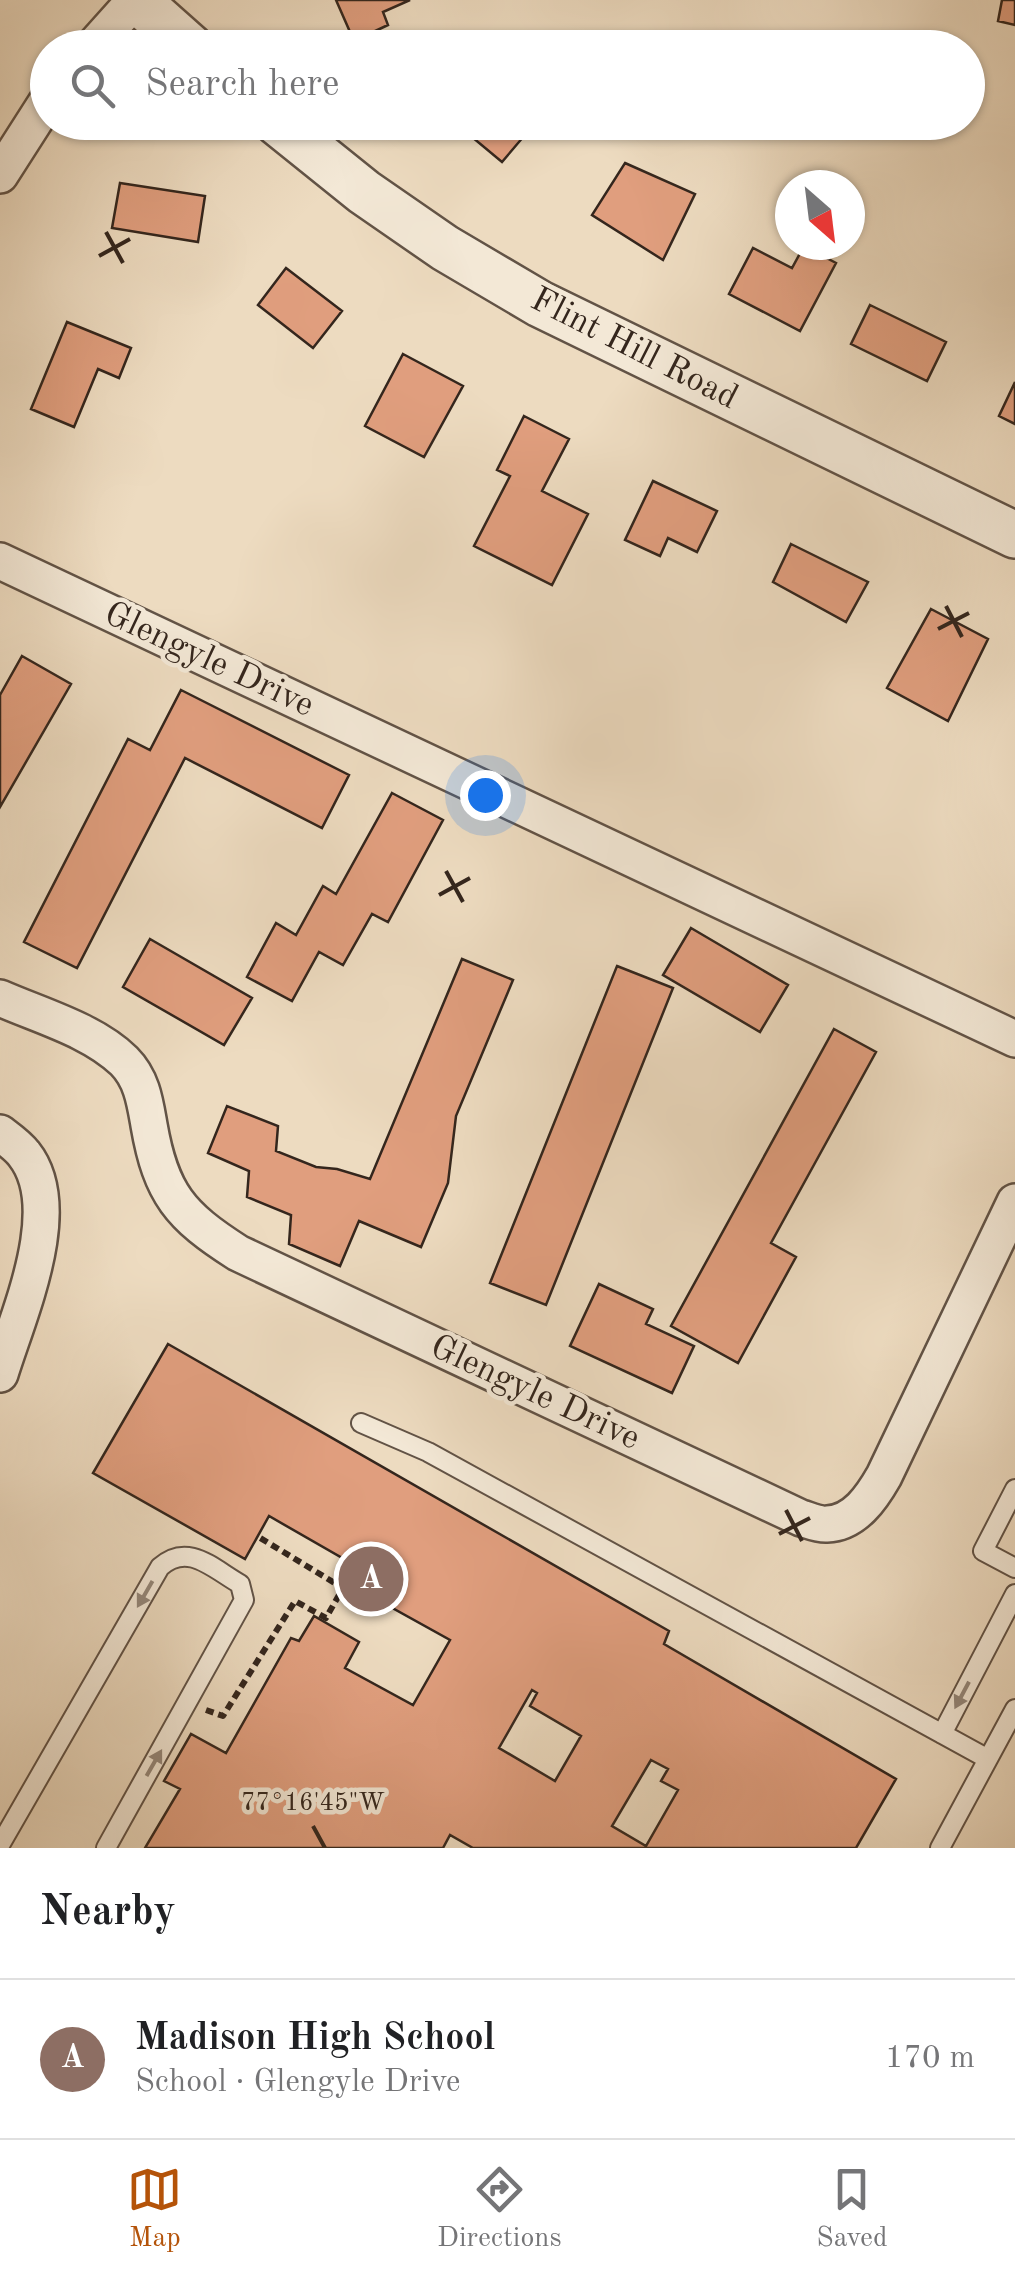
<!DOCTYPE html>
<html lang="en">
<head>
<meta charset="utf-8">
<style>
	:root { --surface:#fff; --page:#f2f2f2; --text:#202124; --muted:#757577; --line:#e0e0e0; --accent:#b45309 }
	body { margin:0; font-family:"Old Standard TT",serif; background:var(--page); color:var(--text) }
	.compass { position:absolute; left:775px; top:170px; width:90px; height:90px; border-radius:50%; background:var(--surface); box-shadow:0 2px 8px #0004; rotate:152deg }
	.you { position:absolute; left:485px; top:795px; width:35px; height:35px; margin:-25px; border:8px solid #fff; border-radius:50%; background:#1a73e8; box-shadow:0 0 0 15px #1a73e833 }
	.badge { display:grid; place-items:center; width:65px; height:65px; border-radius:50%; background:var(--accent); color:#fff; font-size:32px; font-weight:700 }
	.pin { position:absolute; translate:-50% -50%; border:5px solid #fff; box-shadow:0 2px 10px #0006 }
	.list { margin:0; padding:0; list-style:none }
	h2 { display:flex; justify-content:space-between; align-items:center; height:130px; margin:0; padding:0 40px; font-size:42px }
	h2 small { font-size:32px; font-weight:400; color:var(--muted) }
	.list li { display:grid; grid-template-columns:65px 1fr auto; gap:30px; align-items:center; box-sizing:border-box; height:160px; padding:0 40px; border-top:2px solid var(--line) }
	.list b { display:block; font-size:38px; white-space:nowrap }
	.list p { margin:0; font-size:32px; white-space:nowrap; color:var(--muted) }
	.list em { font-size:32px; font-style:normal; color:var(--muted) }
	.icon { flex:none; width:55px; height:55px; fill:none; stroke:currentColor; stroke-width:2; stroke-linecap:round; stroke-linejoin:round }
	.map { position:relative; flex:none; width:1015px; height:1848px; overflow:hidden }
	.search { position:absolute; background:var(--surface); box-shadow:0 2px 8px #0004; left:30px; right:30px; top:30px; height:110px; display:flex; align-items:center; gap:25px; box-sizing:border-box; padding:0 35px; border-radius:55px; color:var(--muted); font-size:38px }
	.sheet { height:290px; background:var(--surface) }
	nav { display:flex; justify-content:space-around; align-items:center; box-sizing:border-box; height:140px; border-top:2px solid var(--line); background:var(--surface); font-size:28px; color:var(--muted) }
	nav a { display:grid; justify-items:center; gap:5px }
	nav .on { color:var(--accent) }
	.map>svg:first-child { display:block }
	.building { fill:#e09e7e; stroke:#34261d; stroke-width:2.5; fill-rule:evenodd }
	.lines { fill:none; stroke-linecap:round; stroke-linejoin:round }
	.service-casing { stroke:#625346; stroke-width:22 }
	.minor-casing { stroke:#625346; stroke-width:40 }
	.tertiary-casing { stroke:#625346; stroke-width:50 }
	.path { stroke:#34261d; stroke-width:6; stroke-dasharray:8 5; stroke-linecap:butt }
	.service { stroke:#f3e8d6; stroke-width:18 }
	.minor { stroke:#f3e8d6; stroke-width:35 }
	.tertiary { stroke:#f3e8d6; stroke-width:45 }
	.oneway { fill:#94877a }
	.ticks { fill:none; stroke:#34261d; stroke-width:4 }
	.labels { text-anchor:middle; dominant-baseline:central; stroke-width:9; stroke-linejoin:round; paint-order:stroke }
	.street-label { font-size:35px; fill:#34261d; stroke:#f3e8d6 }
	.ticks-label { font-size:25px; text-anchor:middle; fill:#34261d; stroke:#f3e8d6; stroke-width:9; stroke-linejoin:round; paint-order:stroke }
</style>
</head>
<body>
<div class="map">
<svg width="1015" height="1848" viewBox="0 0 1015 1848">
	<rect width="100%" height="100%" fill="#eddbc0"/>
	<filter id="stains"><feTurbulence type="fractalNoise" baseFrequency=".002" numOctaves="4"/><feColorMatrix values="0 0 0 0 .2 0 0 0 0 .09 0 0 0 0 .02 0 0 0 .5 -.17"/></filter>
	<radialGradient id="worn" r=".72"><stop offset=".6" stop-color="#630" stop-opacity="0"/><stop offset="1" stop-color="#630" stop-opacity=".3"/></radialGradient>
	<path class="building" d="M 336,0 L 410,0 L 383,12 L 388,25 L 354,41 Z
		M 1002,0 L 1015,0 L 1015,25 L 998,21 Z
		M 454,122 L 522,122 L 530,129 L 502,162 Z
		M 625,163 L 695,194 L 663,260 L 592,215 Z
		M 120,183 L 205,196 L 198,242 L 112,228 Z
		M 804,246 L 836,263 L 800,331 L 729,294 L 753,248 L 792,268 Z
		M 286,268 L 342,311 L 313,348 L 258,305 Z
		M 870,305 L 946,342 L 927,381 L 851,344 Z
		M 67,322 L 131,348 L 119,378 L 98,369 L 74,427 L 31,409 Z
		M 403,354 L 463,386 L 424,457 L 365,426 Z
		M 1015,382 L 1015,424 L 999,416 Z
		M 524,416 L 569,439 L 542,491 L 588,514 L 552,585 L 474,546 L 510,476 L 497,470 Z
		M 653,481 L 717,511 L 697,552 L 668,538 L 660,556 L 625,540 Z
		M 791,544 L 868,582 L 846,622 L 773,582 Z
		M 931,609 L 988,639 L 948,721 L 887,688 Z
		M 22,656 L 71,684 L 0,807 L 0,695 Z
		M 181,690 L 349,775 L 322,828 L 185,758 L 77,968 L 24,942 L 128,739 L 150,750 Z
		M 392,793 L 443,820 L 388,922 L 372,914 L 343,965 L 319,952 L 292,1001 L 247,977 L 276,923 L 296,935 L 323,886 L 336,894 Z
		M 691,928 L 788,985 L 760,1032 L 663,975 Z
		M 150,939 L 252,998 L 224,1045 L 123,987 Z
		M 462,959 L 513,980 L 456,1116 L 448,1183 L 421,1247 L 359,1221 L 340,1266 L 289,1244 L 291,1215 L 247,1197 L 249,1171 L 208,1153 L 227,1106 L 278,1126 L 276,1151 L 316,1167 L 337,1169 L 370,1179 Z
		M 617,966 L 673,988 L 546,1305 L 490,1283 Z
		M 834,1029 L 876,1052 L 771,1243 L 796,1257 L 738,1363 L 671,1326 Z
		M 599,1284 L 653,1309 L 646,1324 L 694,1346 L 672,1393 L 570,1346 Z
		M 168,1344 L 669,1631 L 664,1644 L 896,1779 L 856,1848 L 473,1848 L 450,1835 L 443,1848 L 145,1848 L 180,1789 L 164,1781 L 191,1734 L 226,1753 L 291,1638 L 299,1641 L 314,1616 L 359,1642 L 345,1668 L 413,1705 L 450,1640 L 360,1590 L 370,1574 L 269,1516 L 245,1559 L 93,1473 ZM 532,1690 L 537,1693 L 530,1706 L 581,1736 L 555,1781 L 499,1748 ZM 651,1760 L 668,1769 L 661,1781 L 678,1790 L 646,1846 L 612,1826 Z"/>
	<g class="lines">
		<g class="service-casing">
			<path id="service" d="M 361,1423 L 428,1452 L 988,1759
				M 1015,1489 L 983,1551 L 1015,1568
				M 942,1734 L 1015,1594
				M 0,1845 L 160,1567 C 188,1542 212,1568 240,1584 L 244,1600 L 106,1848
				M 940,1848 L 1015,1709"/>
		</g>
		<g class="minor-casing">
			<path id="minor" d="M 92,48 L 135,0
				M 0,175 L 48,100
				M 0,561 L 1015,1039
				M 0,998 C 41,1016 92,1030 124,1061 C 142,1079 145,1102 149,1125 C 161,1194 180,1216 238,1253 L 801,1518 C 808,1520 819,1525 827,1524 C 855,1523 872,1497 884,1476 L 1015,1202
				M 0,1133 C 8,1139 18,1146 24,1154 C 67,1208 18,1315 0,1374"/>
		</g>
		<g class="tertiary-casing">
			<path id="tertiary" d="M 137,0 L 191,48
				M 277,122 L 364,192 L 445,248 L 540,304 L 1015,535"/>
		</g>
		<path class="path" d="M 206,1710 L 223,1716 L 295,1601 L 326,1618 L 343,1588 L 257,1536"/>
		<use href="#service" class="service"/>
		<use href="#minor" class="minor"/>
		<use href="#tertiary" class="tertiary"/>
	</g>
	<defs><path id="oneway-solid" d="M-6-.8H1V-3.2L6.5 0L1 3.2V.8H-6Z" transform="scale(2.5)"/></defs>
	<g class="oneway">
		<use href="#oneway-solid" transform="translate(145 1594) rotate(120)"/>
		<use href="#oneway-solid" transform="translate(962 1695) rotate(118)"/>
		<use href="#oneway-solid" transform="translate(154 1763) rotate(-60)"/>
	</g>
	<path class="ticks" d="M 106,232 L 123,263M 99,256 L 130,239M 946,606 L 962,637M 938,629 L 969,613M 446,871 L 463,902M 439,895 L 470,878M 786,1510 L 802,1541M 779,1534 L 810,1518M 313,1826 L 325,1848"/>
	<g class="labels">
		<g class="street-label">
			<text transform="translate(634 349) rotate(27)">Flint Hill Road</text>
			<text transform="translate(209 660) rotate(25)">Glengyle Drive</text>
			<text transform="translate(535 1393) rotate(25)">Glengyle Drive</text>
		</g>
	</g>
	<g class="ticks-label">
		<text x="313" y="1810">77°16'45"W</text>
	</g>
	<rect width="100%" height="100%" filter="url(#stains)"/>
	<rect width="100%" height="100%" fill="url(#worn)"/>
</svg>
<svg class="compass" viewBox="-18 -18 36 36"><path d="M0-13l5 13h-10z" fill="#e53935"/><path d="M0 13l5-13h-10z" fill="#757577"/></svg>
<div class="you"></div>
<div class="pin badge" style="left:371px;top:1579px;background:#8d6e63">A</div>
<div class="search"><svg class="icon" aria-label="search" viewBox="0 0 24 24"><circle cx="10" cy="10" r="6"/><path d="M15 15l6 6"/></svg>Search here</div>
</div>
<section class="sheet">
<h2>Nearby<small></small></h2>
<ul class="list">
<li><span class="badge" style="background:#8d6e63">A</span><div><b>Madison High School</b><p>School · Glengyle Drive</p></div><em>170 m</em></li>
</ul>
</section>
<nav>
<a class="on"><svg class="icon" aria-label="map" viewBox="0 0 24 24"><path d="M3 6l6-2 6 2 6-2v14l-6 2-6-2-6 2zM9 4v14M15 6v14"/></svg>Map</a>
<a><svg class="icon" aria-label="directions" viewBox="0 0 24 24"><path d="M12 3l9 9-9 9-9-9zM9 14v-3h6M13 9l2 2-2 2"/></svg>Directions</a>
<a><svg class="icon" aria-label="saved" viewBox="0 0 24 24"><path d="M7 4h10v16l-5-4-5 4z"/></svg>Saved</a>
</nav>
</body>
</html>
